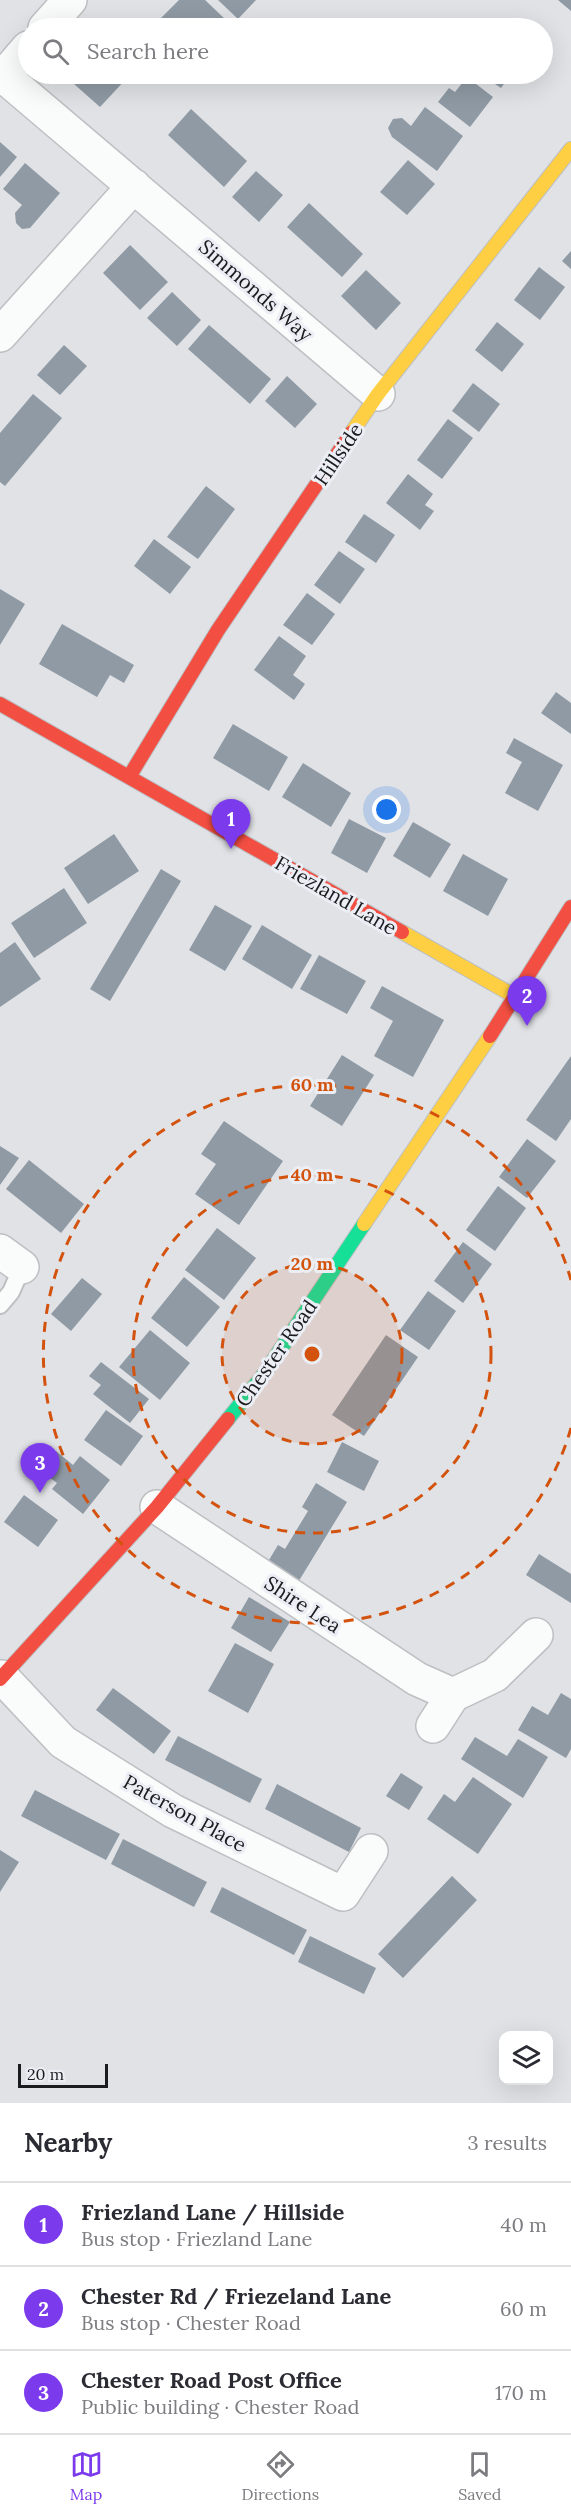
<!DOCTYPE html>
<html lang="en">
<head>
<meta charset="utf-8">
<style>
	:root { --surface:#fff; --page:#f7f7f7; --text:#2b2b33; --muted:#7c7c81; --line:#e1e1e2; --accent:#7c3aed }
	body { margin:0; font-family:Lora,serif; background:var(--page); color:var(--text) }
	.controls { position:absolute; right:18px; bottom:18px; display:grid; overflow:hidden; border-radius:12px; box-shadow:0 6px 24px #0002 }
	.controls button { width:54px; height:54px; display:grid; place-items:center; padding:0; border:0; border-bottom:2px solid var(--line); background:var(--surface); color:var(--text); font:30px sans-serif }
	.scale { position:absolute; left:18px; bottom:15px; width:90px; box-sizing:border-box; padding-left:6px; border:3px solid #1a1b1e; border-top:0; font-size:16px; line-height:21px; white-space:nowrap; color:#1a1b1e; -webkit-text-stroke:4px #ebeff5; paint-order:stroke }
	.you { position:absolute; left:387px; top:810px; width:21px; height:21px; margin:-15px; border:4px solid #fff; border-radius:50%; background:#1a73e8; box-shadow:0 0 0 9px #1a73e833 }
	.badge { display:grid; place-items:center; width:39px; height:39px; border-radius:50%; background:var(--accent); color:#fff; font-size:20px; font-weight:700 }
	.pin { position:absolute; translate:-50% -50px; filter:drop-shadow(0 2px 3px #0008) }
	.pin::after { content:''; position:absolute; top:32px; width:21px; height:18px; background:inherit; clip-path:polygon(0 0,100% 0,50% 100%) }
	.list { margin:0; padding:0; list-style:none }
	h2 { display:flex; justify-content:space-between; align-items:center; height:78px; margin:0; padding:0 24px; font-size:26px }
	h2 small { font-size:20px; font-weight:400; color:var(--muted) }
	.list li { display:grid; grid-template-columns:39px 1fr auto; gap:18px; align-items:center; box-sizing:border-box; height:84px; padding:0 24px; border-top:2px solid var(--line) }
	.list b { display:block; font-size:22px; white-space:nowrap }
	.list p { margin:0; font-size:20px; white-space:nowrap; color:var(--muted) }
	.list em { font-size:20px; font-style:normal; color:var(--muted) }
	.icon { flex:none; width:33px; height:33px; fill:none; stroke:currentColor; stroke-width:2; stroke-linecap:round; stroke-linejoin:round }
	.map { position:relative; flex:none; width:571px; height:2103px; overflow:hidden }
	.search { position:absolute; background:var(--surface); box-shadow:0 6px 24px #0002; left:18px; right:18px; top:18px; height:66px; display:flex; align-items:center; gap:15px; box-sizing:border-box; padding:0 21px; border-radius:33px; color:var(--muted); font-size:22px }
	.sheet { height:330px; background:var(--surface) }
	nav { display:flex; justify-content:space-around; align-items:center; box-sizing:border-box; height:84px; border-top:2px solid var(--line); background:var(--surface); font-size:16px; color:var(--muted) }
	nav a { display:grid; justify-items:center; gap:3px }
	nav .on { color:var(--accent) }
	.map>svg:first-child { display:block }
	.building { fill:#8f9aa4 }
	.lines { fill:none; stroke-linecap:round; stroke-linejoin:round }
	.lane-casing { stroke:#bdbfc2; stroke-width:20 }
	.street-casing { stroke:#bdbfc2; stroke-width:36 }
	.fast-casing { stroke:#bdbfc2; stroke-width:16 }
	.slow-casing { stroke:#bdbfc2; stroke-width:16 }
	.jam-casing { stroke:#bdbfc2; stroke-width:16 }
	.lane { stroke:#fafbfb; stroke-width:16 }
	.street { stroke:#fafbfb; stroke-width:33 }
	.fast { stroke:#16e098; stroke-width:14 }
	.slow { stroke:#ffcf43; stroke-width:14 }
	.jam { stroke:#f24e42; stroke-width:14 }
	.ring { fill:none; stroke:#d3530e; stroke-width:3; stroke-dasharray:10 8 }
	.labels { text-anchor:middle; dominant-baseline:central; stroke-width:6; stroke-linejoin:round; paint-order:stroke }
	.street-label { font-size:20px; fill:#1a1b1e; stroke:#ebeff5 }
	.centre { fill:#d3530e; stroke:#ebeff5; stroke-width:3 }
	.ring-label { font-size:18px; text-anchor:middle; font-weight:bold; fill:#d3530e; stroke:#ebeff5; stroke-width:6; stroke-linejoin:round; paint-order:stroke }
</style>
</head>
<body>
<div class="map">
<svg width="571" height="2103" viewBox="0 0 571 2103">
	<rect width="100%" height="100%" fill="#e0e2e6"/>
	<path class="building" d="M 179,0 L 205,0 L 225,19 L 216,28 L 170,28 L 160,19 Z
		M 218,0 L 256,0 L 238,19 Z
		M 558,0 L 571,0 L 571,11 Z
		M 119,19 L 129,28 L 110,28 Z
		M 67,74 L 122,74 L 127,78 L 100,107 L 65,76 Z
		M 480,74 L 511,74 L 501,88 Z
		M 467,77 L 493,97 L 470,127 L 438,102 L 449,88 L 455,92 Z
		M 425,107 L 463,136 L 437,171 L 392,137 L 388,128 L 393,119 L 402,118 L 411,126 Z
		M 191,109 L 247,161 L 224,187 L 168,135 Z
		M 0,142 L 17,157 L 0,177 Z
		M 408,160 L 435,184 L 407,215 L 380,192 Z
		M 25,163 L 60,193 L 30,228 L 22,229 L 16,223 L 15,213 L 22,205 L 3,189 Z
		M 256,171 L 283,195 L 259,222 L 232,197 Z
		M 309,203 L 363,254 L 342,277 L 287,227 Z
		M 130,245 L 168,282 L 140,310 L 103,273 Z
		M 571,251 L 571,269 L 562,261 Z
		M 539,267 L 565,287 L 540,320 L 514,300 Z
		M 366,270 L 401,303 L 376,330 L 341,296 Z
		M 172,292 L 201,320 L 177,346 L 147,318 Z
		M 497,322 L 524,344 L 502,372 L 475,350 Z
		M 209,325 L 271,379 L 250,404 L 188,349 Z
		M 64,345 L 87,366 L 60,395 L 37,375 Z
		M 287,376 L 317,404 L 295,428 L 265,401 Z
		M 473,383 L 500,404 L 479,432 L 452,411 Z
		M 33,394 L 62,418 L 5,486 L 0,482 L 0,433 Z
		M 448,419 L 473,438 L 442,479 L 417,460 Z
		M 408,474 L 433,494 L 425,505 L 434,511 L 420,530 L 386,503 Z
		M 206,486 L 235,509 L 198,559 L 167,537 Z
		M 364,514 L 395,535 L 376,563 L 345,542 Z
		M 154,539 L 191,567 L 170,594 L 134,566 Z
		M 339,551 L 365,569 L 340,604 L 314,585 Z
		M 0,589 L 25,604 L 0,645 Z
		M 307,593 L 335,614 L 312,645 L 283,625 Z
		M 62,624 L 134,665 L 124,683 L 110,675 L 97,697 L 39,664 Z
		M 279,636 L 306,656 L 293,675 L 305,684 L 294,700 L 254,670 Z
		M 556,692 L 571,703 L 571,734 L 541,713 Z
		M 233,724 L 288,757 L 269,791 L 213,758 Z
		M 514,738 L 563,765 L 538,811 L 505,793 L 522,762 L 506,753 Z
		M 303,763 L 351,793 L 331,827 L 282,797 Z
		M 349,819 L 386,838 L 367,873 L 331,853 Z
		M 413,822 L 451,844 L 430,878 L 393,856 Z
		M 114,834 L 139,871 L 88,904 L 64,868 Z
		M 463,854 L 508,879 L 488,916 L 443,891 Z
		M 161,869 L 181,881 L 110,1001 L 90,989 Z
		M 64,888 L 87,923 L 34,958 L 11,923 Z
		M 215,905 L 252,926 L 225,971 L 189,950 Z
		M 262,925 L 312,955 L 292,989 L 242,959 Z
		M 15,942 L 41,979 L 0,1007 L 0,953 Z
		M 319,955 L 366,981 L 347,1014 L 300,989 Z
		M 382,986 L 444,1020 L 413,1077 L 374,1056 L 393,1021 L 370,1008 Z
		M 342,1055 L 374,1075 L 342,1126 L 310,1106 Z
		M 571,1056 L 571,1119 L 556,1141 L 526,1120 Z
		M 224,1121 L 283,1161 L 239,1225 L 195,1194 L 216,1164 L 201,1154 Z
		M 527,1139 L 556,1161 L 527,1198 L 499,1177 Z
		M 0,1146 L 19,1158 L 0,1185 Z
		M 29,1160 L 84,1204 L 61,1233 L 6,1189 Z
		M 498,1186 L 526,1208 L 495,1251 L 466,1230 Z
		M 217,1228 L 256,1258 L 224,1300 L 185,1270 Z
		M 463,1242 L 492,1264 L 463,1303 L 434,1281 Z
		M 184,1277 L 220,1307 L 187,1347 L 151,1318 Z
		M 82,1278 L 102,1294 L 71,1331 L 51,1314 Z
		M 428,1291 L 456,1311 L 429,1350 L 400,1330 Z
		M 150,1330 L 190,1363 L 160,1400 L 119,1367 Z
		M 386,1335 L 418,1357 L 364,1436 L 332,1415 Z
		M 101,1362 L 149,1399 L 130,1423 L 93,1394 L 101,1385 L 89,1376 Z
		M 106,1410 L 143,1436 L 121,1466 L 84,1440 Z
		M 342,1442 L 379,1461 L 364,1491 L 327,1472 Z
		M 56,1451 L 73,1465 L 80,1456 L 110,1480 L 83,1514 L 52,1489 L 57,1483 L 41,1471 Z
		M 316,1483 L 347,1502 L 297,1584 L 266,1565 L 278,1545 L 285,1549 L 308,1511 L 302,1507 Z
		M 24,1495 L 58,1520 L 38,1547 L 4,1522 Z
		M 539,1554 L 571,1574 L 571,1603 L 526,1575 Z
		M 249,1597 L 290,1622 L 271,1652 L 231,1628 Z
		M 235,1643 L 274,1664 L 248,1713 L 208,1691 Z
		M 113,1688 L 171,1731 L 154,1754 L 96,1710 Z
		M 561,1693 L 571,1699 L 571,1749 L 566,1758 L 518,1730 L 532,1706 L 548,1715 Z
		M 178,1736 L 262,1779 L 250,1803 L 165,1760 Z
		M 475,1737 L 507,1756 L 518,1739 L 548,1757 L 523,1798 L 461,1759 Z
		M 401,1773 L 423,1787 L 409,1810 L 386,1796 Z
		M 473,1777 L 512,1804 L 478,1854 L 427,1819 L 444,1794 L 455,1802 Z
		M 277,1784 L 361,1828 L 349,1852 L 265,1809 Z
		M 35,1790 L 120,1834 L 106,1860 L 21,1816 Z
		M 123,1839 L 207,1882 L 194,1907 L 111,1864 Z
		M 0,1850 L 19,1862 L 0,1892 Z
		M 452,1876 L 477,1900 L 403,1978 L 378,1954 Z
		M 222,1887 L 307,1930 L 294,1955 L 210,1912 Z
		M 310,1936 L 376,1968 L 364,1994 L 298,1962 Z"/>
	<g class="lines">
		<g class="lane-casing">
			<path id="lane" d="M 0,1305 L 11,1292 L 22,1267"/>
		</g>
		<g class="street-casing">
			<path id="street" d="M 45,28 L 70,0
				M 0,73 L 378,394
				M 4,76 L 28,48
				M 0,335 L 134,186
				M 0,1251 L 22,1267
				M 157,1507 L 417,1679 L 453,1695
				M 2,1677 L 63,1742 L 173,1811 L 343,1894 L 371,1851
				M 433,1726 L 453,1695 L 495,1675 L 536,1635"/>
		</g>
		<g class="fast-casing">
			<path id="fast" d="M 228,1419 L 264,1374 L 364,1224"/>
		</g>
		<g class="slow-casing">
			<path id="slow" d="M 352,432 L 378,394 L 571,149
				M 402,932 L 516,997
				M 364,1224 L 490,1036"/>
		</g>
		<g class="jam-casing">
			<path id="jam" d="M 0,704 L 402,932
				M 129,777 L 218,630 L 352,432
				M 490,1036 L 571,907
				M 0,1679 L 157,1507 L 228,1419"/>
		</g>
		<use href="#lane" class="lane"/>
		<use href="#street" class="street"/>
		<use href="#fast" class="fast"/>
		<use href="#slow" class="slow"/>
		<use href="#jam" class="jam"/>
	</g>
	<circle cx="312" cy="1354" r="90" fill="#d3530e" fill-opacity=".12"/>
	<g class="ring">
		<circle cx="312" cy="1354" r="90"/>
		<circle cx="312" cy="1354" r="179"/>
		<path d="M571 1428A269 269 0 1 1 571 1280"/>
	</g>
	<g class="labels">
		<g class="street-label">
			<text transform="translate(256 290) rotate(41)">Simmonds Way</text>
			<text transform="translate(338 454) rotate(-56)">Hillside</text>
			<text transform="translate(336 895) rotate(30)">Friezland Lane</text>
			<text transform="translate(276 1353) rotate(-55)">Chester Road</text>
			<text transform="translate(303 1604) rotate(33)">Shire Lea</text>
			<text transform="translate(185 1813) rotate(29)">Paterson Place</text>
		</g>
	</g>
	<circle cx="312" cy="1354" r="9" class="centre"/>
	<g class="ring-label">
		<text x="312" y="1091">60 m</text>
		<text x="312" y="1181">40 m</text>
		<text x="312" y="1270">20 m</text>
	</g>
</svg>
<div class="controls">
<button><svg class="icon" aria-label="layers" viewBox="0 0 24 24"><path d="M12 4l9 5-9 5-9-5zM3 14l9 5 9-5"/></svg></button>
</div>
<div class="scale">20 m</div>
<div class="you"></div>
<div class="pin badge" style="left:231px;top:849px">1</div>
<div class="pin badge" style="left:527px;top:1026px">2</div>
<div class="pin badge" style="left:40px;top:1493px">3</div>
<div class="search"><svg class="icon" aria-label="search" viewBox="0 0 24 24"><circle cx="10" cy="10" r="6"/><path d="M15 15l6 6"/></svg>Search here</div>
</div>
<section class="sheet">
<h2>Nearby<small>3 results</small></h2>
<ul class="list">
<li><span class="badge">1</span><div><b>Friezland Lane / Hillside</b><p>Bus stop · Friezland Lane</p></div><em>40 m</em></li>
<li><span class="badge">2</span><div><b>Chester Rd / Friezeland Lane</b><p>Bus stop · Chester Road</p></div><em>60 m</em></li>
<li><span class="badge">3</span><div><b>Chester Road Post Office</b><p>Public building · Chester Road</p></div><em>170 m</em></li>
</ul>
</section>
<nav>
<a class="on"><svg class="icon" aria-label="map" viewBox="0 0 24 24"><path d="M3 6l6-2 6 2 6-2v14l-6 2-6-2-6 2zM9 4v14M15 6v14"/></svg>Map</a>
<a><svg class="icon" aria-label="directions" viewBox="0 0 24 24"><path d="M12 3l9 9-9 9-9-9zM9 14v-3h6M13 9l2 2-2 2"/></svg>Directions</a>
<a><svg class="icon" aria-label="saved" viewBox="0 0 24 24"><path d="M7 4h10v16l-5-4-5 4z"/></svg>Saved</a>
</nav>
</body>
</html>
